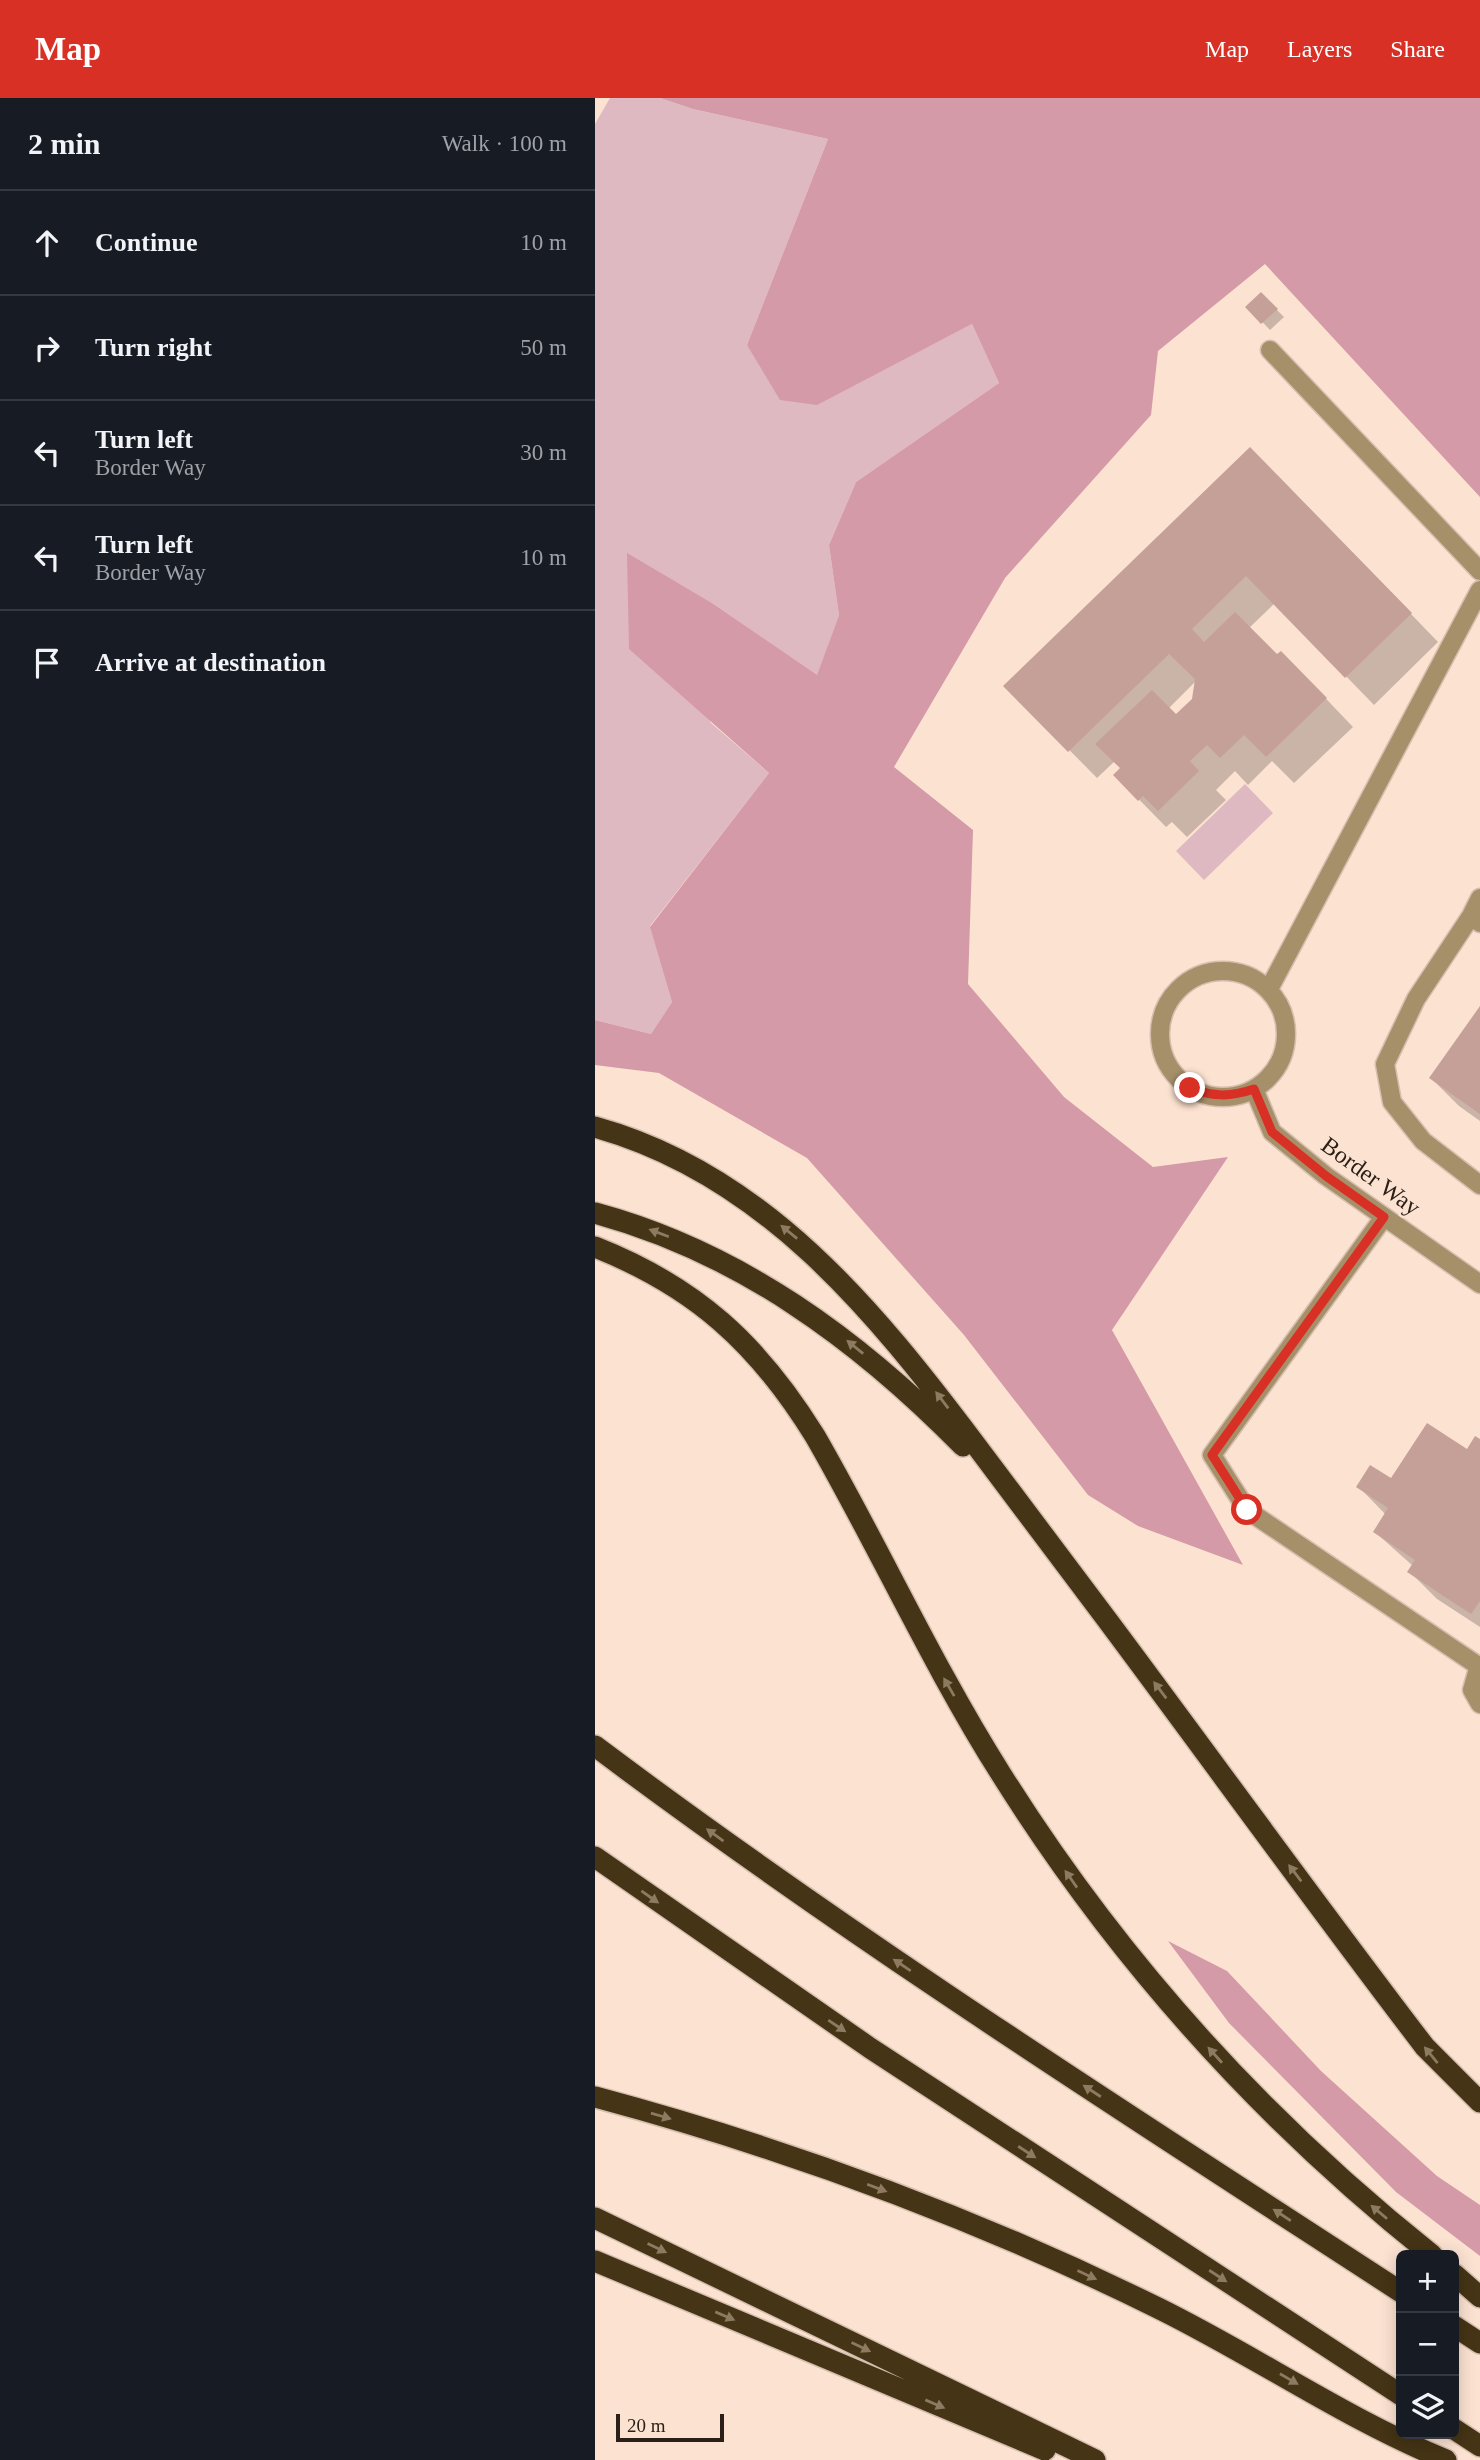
<!DOCTYPE html>
<html lang="en">
<head>
<meta charset="utf-8">
<style>
	:root { --surface:#171b24; --page:#242831; --text:#f1f3f6; --muted:#9ea1a6; --line:#363941; --accent:#d93025 }
	body { margin:0; font-family:"Times New Roman",serif; background:var(--page); color:var(--text) }
	.controls { position:absolute; right:21px; bottom:21px; display:grid; overflow:hidden; border-radius:10px; box-shadow:0 4px 18px #0003 }
	.controls button { width:63px; height:63px; display:grid; place-items:center; padding:0; border:0; border-bottom:2px solid var(--line); background:var(--surface); color:var(--text); font:35px sans-serif }
	.scale { position:absolute; left:21px; bottom:18px; width:108px; box-sizing:border-box; padding-left:7px; border:4px solid #2b2018; border-top:0; font-size:19px; line-height:24px; white-space:nowrap; color:#2b2018; -webkit-text-stroke:5px #fce2d1; paint-order:stroke }
	.stop { position:absolute; width:21px; height:21px; margin:-16px; border:5px solid #d93025; border-radius:50%; background:#fff }
	.stop.end { background:#d93025; border-color:#fff; box-shadow:0 2px 7px #0008 }
	.list { margin:0; padding:0; list-style:none }
	h2 { display:flex; justify-content:space-between; align-items:center; height:91px; margin:0; padding:0 28px; font-size:30px }
	h2 small { font-size:23px; font-weight:400; color:var(--muted) }
	.list li { display:grid; grid-template-columns:46px 1fr auto; gap:21px; align-items:center; box-sizing:border-box; height:105px; padding:0 28px; border-top:2px solid var(--line) }
	.list b { display:block; font-size:26px; white-space:nowrap }
	.list p { margin:0; font-size:23px; white-space:nowrap; color:var(--muted) }
	.list em { font-size:23px; font-style:normal; color:var(--muted) }
	.icon { flex:none; width:38px; height:38px; fill:none; stroke:currentColor; stroke-width:2; stroke-linecap:round; stroke-linejoin:round }
	.map { position:relative; flex:none; width:885px; height:2362px; overflow:hidden }
	header { display:flex; align-items:center; gap:42px; box-sizing:border-box; height:98px; padding:0 35px; background:var(--accent); color:#fff }
	header strong { font-size:33px }
	nav { display:flex; gap:38px; margin-inline-start:auto; font-size:24px }
	main { display:flex }
	aside { flex:1; background:var(--surface) }
	.map>svg:first-child { display:block }
	.green { fill:#dfb9c1 }
	.forest { fill:#d49aa7 }
	.shadow { fill:#0003; fill-rule:evenodd }
	.building { fill:#c5a099 }
	.lines { fill:none; stroke-linecap:round; stroke-linejoin:round }
	.service-casing { stroke:#d6bfb0; stroke-width:21 }
	.minor-casing { stroke:#d6bfb0; stroke-width:21 }
	.motorway-casing { stroke:#d6bfb0; stroke-width:24 }
	.service { stroke:#a6906a; stroke-width:18 }
	.minor { stroke:#a6906a; stroke-width:18 }
	.motorway { stroke:#453415; stroke-width:21 }
	.oneway { fill:#8e7a60 }
	.route { stroke:#d93025; stroke-width:9 }
	.labels { text-anchor:middle; dominant-baseline:central; stroke-width:5; stroke-linejoin:round; paint-order:stroke }
	.street-label { font-size:24px; fill:#2b2018; stroke:#fce2d1 }
</style>
</head>
<body>
<header>
<strong>Map</strong>
<nav><a>Map</a><a>Layers</a><a>Share</a></nav>
</header>
<main>
<aside>
<h2>2 min<small>Walk · 100 m</small></h2>
<ul class="list">
<li><svg class="icon" aria-label="ahead" viewBox="0 0 24 24"><path d="M12 20V5M6 11l6-6 6 6"/></svg><div><b>Continue</b></div><em>10 m</em></li>
<li><svg class="icon" aria-label="right" viewBox="0 0 24 24"><path d="M7 20v-9h11M14 6l5 5-5 5"/></svg><div><b>Turn right</b></div><em>50 m</em></li>
<li><svg class="icon" aria-label="left" viewBox="0 0 24 24"><path d="M17 20v-9H6M10 6l-5 5 5 5"/></svg><div><b>Turn left</b><p>Border Way</p></div><em>30 m</em></li>
<li><svg class="icon" aria-label="left" viewBox="0 0 24 24"><path d="M17 20v-9H6M10 6l-5 5 5 5"/></svg><div><b>Turn left</b><p>Border Way</p></div><em>10 m</em></li>
<li><svg class="icon" aria-label="arrive" viewBox="0 0 24 24"><path d="M6 21V4h12l-3 4 3 4H6"/></svg><div><b>Arrive at destination</b></div></li>
</ul>
</aside>
<div class="map">
<svg width="885" height="2362" viewBox="0 0 885 2362">
	<rect width="100%" height="100%" fill="#fce2d1"/>
	<path class="green" d="M 15,0 L 65,0 L 98,11 L 233,41 L 152,247 L 222,306 L 377,226 L 404,285 L 261,384 L 234,447 L 244,517 L 222,578 L 117,505 L 32,456 L 116,625 L 174,675 L 55,828 L 77,904 L 56,936 L 0,922 L 0,26 Z
		M 650,686 L 678,715 L 609,782 L 581,753 Z"/>
	<path class="forest" d="M 65,0 L 885,0 L 885,399 L 670,166 L 563,253 L 556,317 L 410,480 L 299,669 L 378,732 L 373,886 L 469,999 L 558,1069 L 633,1059 L 517,1232 L 648,1467 L 543,1428 L 493,1397 L 369,1237 L 212,1060 L 64,975 L 0,967 L 0,922 L 56,936 L 77,904 L 55,829 L 174,675 L 34,551 L 32,455 L 117,505 L 222,577 L 244,517 L 234,447 L 261,384 L 404,285 L 377,226 L 222,307 L 185,302 L 152,247 L 233,41 L 98,11 Z
		M 573,1843 L 632,1873 L 726,1973 L 842,2078 L 885,2107 L 885,2158 L 801,2094 L 634,1925 Z"/>
	<path class="shadow" d="M 666,196 L 689,219 L 675,232 L 653,209 Z
		M 683,378 L 843,544 L 779,607 L 680,505 L 654,530 L 682,559 L 714,583 L 758,629 L 699,685 L 677,663 L 653,687 L 640,673 L 621,692 L 631,702 L 592,739 L 577,724 L 571,729 L 520,677 L 527,670 L 520,663 L 502,680 L 411,588 ZM 601,583 L 598,602 L 581,618 L 573,611 Z
		M 885,911 L 885,1023 L 864,1008 L 836,980 Z
		M 885,1344 L 885,1529 L 842,1501 L 814,1473 L 818,1468 L 780,1434 L 791,1417 L 763,1388 L 796,1383 L 872,1353 Z"/>
	<path class="building" d="M 666,194 L 683,211 L 666,226 L 650,209 Z
		M 655,349 L 817,515 L 750,580 L 651,478 L 597,531 L 609,544 L 640,514 L 682,556 L 686,553 L 732,600 L 671,659 L 649,637 L 625,660 L 612,647 L 595,663 L 604,673 L 563,713 L 548,698 L 543,703 L 518,677 L 525,670 L 500,646 L 557,592 L 581,616 L 597,601 L 600,581 L 574,556 L 473,654 L 408,588 Z
		M 885,908 L 885,1016 L 834,980 Z
		M 832,1325 L 872,1351 L 880,1338 L 885,1341 L 885,1503 L 876,1516 L 812,1474 L 820,1462 L 778,1434 L 793,1410 L 761,1389 L 775,1367 L 796,1380 Z"/>
	<g class="lines">
		<g class="service-casing">
			<path id="service" d="M 675,252 L 885,473
				M 876,818 L 885,800
				M 885,825 L 876,818 L 821,901 L 790,966 L 797,1004 L 828,1043 L 885,1087
				M 674,891 L 885,492
				M 789,1119 L 617,1357 L 652,1412 L 885,1569
				M 883,1571 L 877,1592 L 885,1606"/>
		</g>
		<g class="minor-casing">
			<path id="minor" d="M565 936a63 63 0 1 1 126 0a63 63 0 1 1-126 0Z
				M 659,991 L 677,1034 L 731,1078 L 885,1186"/>
		</g>
		<g class="motorway-casing">
			<path id="motorway" d="M 0,1029 C 169,1076 279,1212 380,1346 C 425,1405 469,1464 513,1523 C 619,1665 722,1808 830,1949 L 885,2004
				M 0,1115 C 144,1154 264,1242 368,1348
				M 0,1149 C 101,1189 163,1246 220,1338 C 284,1449 337,1567 406,1676 C 522,1861 666,2021 837,2157
				M 0,1648 C 260,1843 534,2017 806,2194
				M 0,1759 L 275,1950 L 806,2297
				M 0,1999 C 194,2051 385,2122 565,2211 C 662,2259 751,2321 851,2362
				M 0,2120 L 500,2362
				M 0,2163 L 450,2352
				M 859,2176 L 885,2199
				M 859,2228 L 885,2245
				M 859,2331 L 885,2348"/>
		</g>
		<use href="#service" class="service"/>
		<use href="#minor" class="minor"/>
		<use href="#motorway" class="motorway"/>
	</g>
	<defs><path id="oneway-solid" d="M-6-.8H1V-3.2L6.5 0L1 3.2V.8H-6Z" transform="scale(1.75)"/></defs>
	<g class="oneway">
		<use href="#oneway-solid" transform="translate(194 1134) rotate(-141)"/>
		<use href="#oneway-solid" transform="translate(64 1135) rotate(-159)"/>
		<use href="#oneway-solid" transform="translate(260 1249) rotate(-141)"/>
		<use href="#oneway-solid" transform="translate(347 1302) rotate(-127)"/>
		<use href="#oneway-solid" transform="translate(354 1589) rotate(-120)"/>
		<use href="#oneway-solid" transform="translate(565 1592) rotate(-127)"/>
		<use href="#oneway-solid" transform="translate(120 1737) rotate(-144)"/>
		<use href="#oneway-solid" transform="translate(700 1775) rotate(-127)"/>
		<use href="#oneway-solid" transform="translate(476 1781) rotate(-125)"/>
		<use href="#oneway-solid" transform="translate(55 1799) rotate(35)"/>
		<use href="#oneway-solid" transform="translate(307 1867) rotate(-146)"/>
		<use href="#oneway-solid" transform="translate(242 1928) rotate(34)"/>
		<use href="#oneway-solid" transform="translate(620 1957) rotate(-132)"/>
		<use href="#oneway-solid" transform="translate(836 1957) rotate(-129)"/>
		<use href="#oneway-solid" transform="translate(497 1993) rotate(-147)"/>
		<use href="#oneway-solid" transform="translate(66 2018) rotate(16)"/>
		<use href="#oneway-solid" transform="translate(432 2054) rotate(33)"/>
		<use href="#oneway-solid" transform="translate(282 2090) rotate(21)"/>
		<use href="#oneway-solid" transform="translate(784 2114) rotate(-140)"/>
		<use href="#oneway-solid" transform="translate(687 2117) rotate(-147)"/>
		<use href="#oneway-solid" transform="translate(62 2150) rotate(26)"/>
		<use href="#oneway-solid" transform="translate(492 2177) rotate(25)"/>
		<use href="#oneway-solid" transform="translate(623 2178) rotate(33)"/>
		<use href="#oneway-solid" transform="translate(130 2218) rotate(23)"/>
		<use href="#oneway-solid" transform="translate(266 2249) rotate(26)"/>
		<use href="#oneway-solid" transform="translate(694 2281) rotate(30)"/>
		<use href="#oneway-solid" transform="translate(340 2306) rotate(23)"/>
	</g>
	<g class="lines">
		<path class="route" d="M 595,990 C 619,999 635,999 659,991 L 677,1034 L 731,1078 L 789,1119 L 617,1357 L 652,1412"/>
	</g>
	<g class="labels">
		<g class="street-label">
			<text transform="translate(776 1078) rotate(36)">Border Way</text>
		</g>
	</g>
</svg>
<div class="controls">
<button>+</button>
<button>−</button>
<button><svg class="icon" aria-label="layers" viewBox="0 0 24 24"><path d="M12 4l9 5-9 5-9-5zM3 14l9 5 9-5"/></svg></button>
</div>
<div class="scale">20 m</div>
<div class="stop" style="left:652px;top:1412px"></div>
<div class="stop end" style="left:595px;top:990px"></div>
</div>
</main>
</body>
</html>
